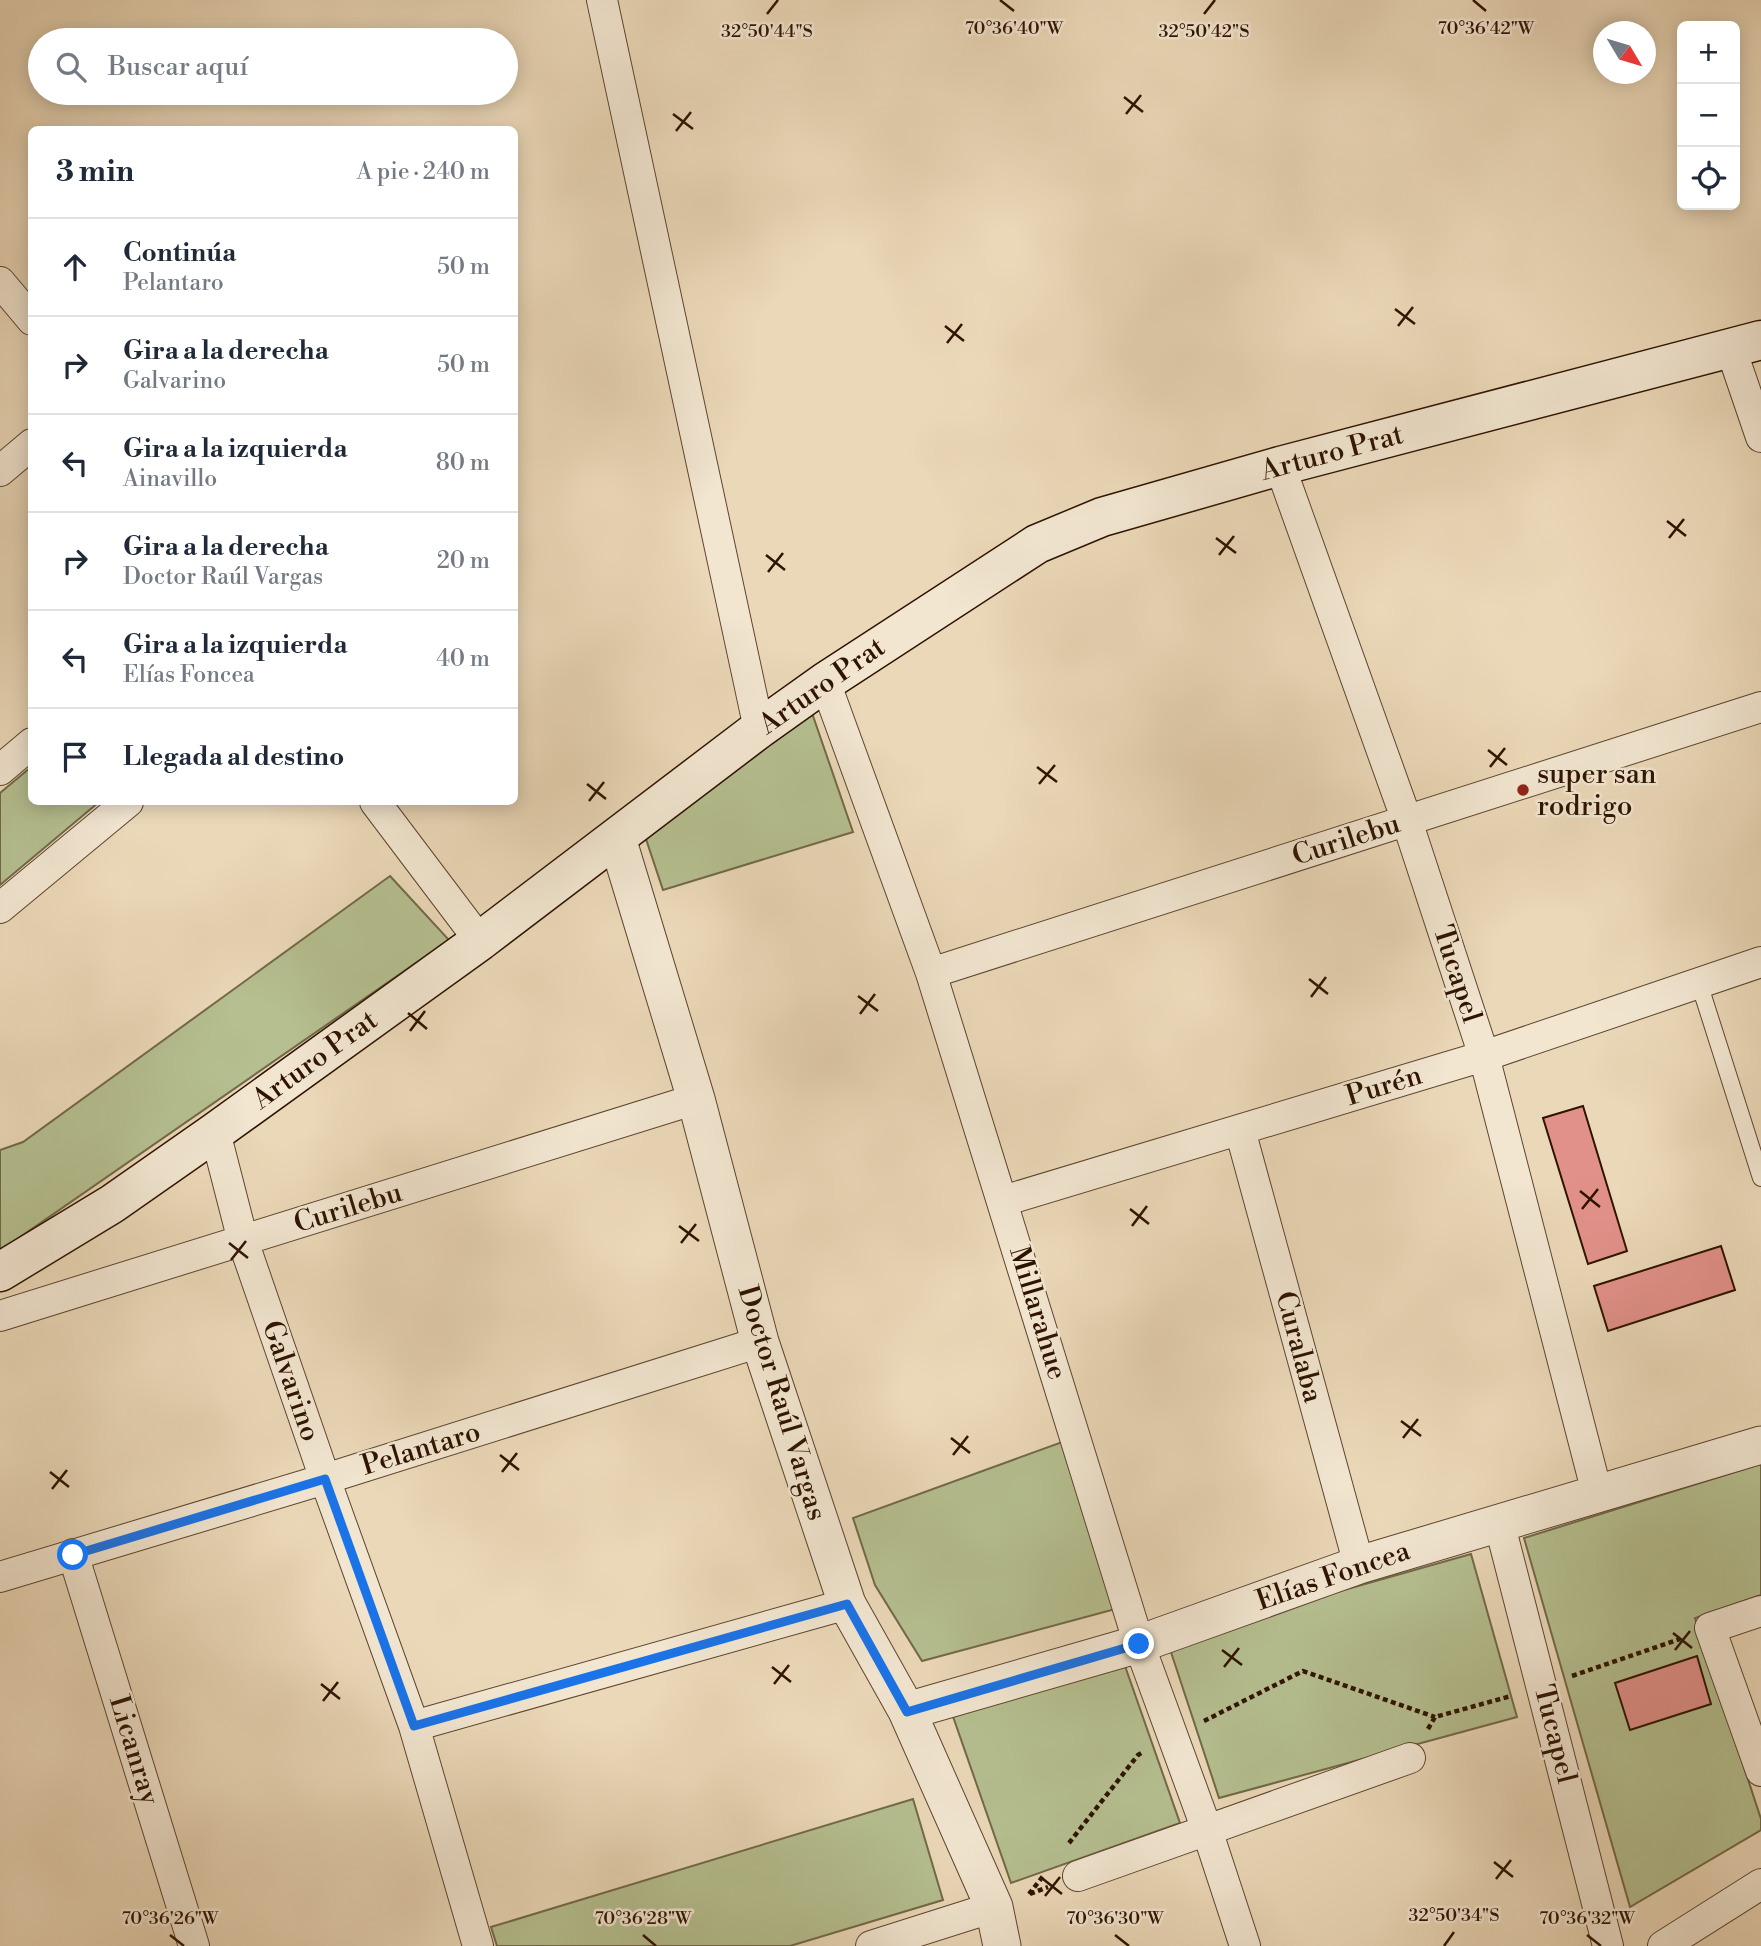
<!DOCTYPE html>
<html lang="es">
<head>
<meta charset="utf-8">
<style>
	:root { --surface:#fff; --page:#f6f6f7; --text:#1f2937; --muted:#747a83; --line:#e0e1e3 }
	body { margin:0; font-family:"Libre Bodoni",serif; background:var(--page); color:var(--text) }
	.controls { position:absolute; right:21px; top:21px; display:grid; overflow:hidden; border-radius:10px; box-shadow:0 4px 18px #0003 }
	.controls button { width:63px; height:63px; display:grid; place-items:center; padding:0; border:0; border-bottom:2px solid var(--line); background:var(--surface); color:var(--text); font:35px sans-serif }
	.compass { position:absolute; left:1593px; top:21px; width:63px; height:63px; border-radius:50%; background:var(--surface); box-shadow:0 4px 18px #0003; rotate:128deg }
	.stop { position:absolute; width:21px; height:21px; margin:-16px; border:5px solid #1a73e8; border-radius:50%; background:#fff }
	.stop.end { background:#1a73e8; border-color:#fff; box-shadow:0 2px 7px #0008 }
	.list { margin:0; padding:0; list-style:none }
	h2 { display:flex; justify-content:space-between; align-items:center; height:91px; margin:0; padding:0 28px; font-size:30px }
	h2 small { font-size:23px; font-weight:400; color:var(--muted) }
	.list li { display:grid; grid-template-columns:46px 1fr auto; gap:21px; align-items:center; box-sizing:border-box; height:98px; padding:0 28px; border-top:2px solid var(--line) }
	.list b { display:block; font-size:26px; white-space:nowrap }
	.list p { margin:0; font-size:23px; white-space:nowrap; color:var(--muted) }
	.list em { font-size:23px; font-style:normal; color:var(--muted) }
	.icon { flex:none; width:38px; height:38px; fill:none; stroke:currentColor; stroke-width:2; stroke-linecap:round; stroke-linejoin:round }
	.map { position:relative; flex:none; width:1761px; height:1946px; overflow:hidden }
	.search { position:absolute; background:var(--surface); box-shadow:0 4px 18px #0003; left:28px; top:28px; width:490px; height:77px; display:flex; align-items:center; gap:18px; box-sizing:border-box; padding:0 24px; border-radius:38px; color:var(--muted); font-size:26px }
	.panel { position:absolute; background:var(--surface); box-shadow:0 4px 18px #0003; left:28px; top:126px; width:490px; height:679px; border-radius:10px }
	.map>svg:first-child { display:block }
	.green { fill:#b5bf90; stroke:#726948; stroke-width:2 }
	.building { fill:#e2918a; stroke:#2e1300; stroke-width:2 }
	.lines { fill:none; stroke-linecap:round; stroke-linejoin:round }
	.service-casing { stroke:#5d442e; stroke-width:18 }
	.minor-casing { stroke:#5d442e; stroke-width:32 }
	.tertiary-casing { stroke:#5d442e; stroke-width:39 }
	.secondary-casing { stroke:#2e1300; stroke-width:41 }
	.path { stroke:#2e1300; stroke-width:4.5; stroke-dasharray:5 3.5; stroke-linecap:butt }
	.service { stroke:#f2e6d1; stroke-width:16 }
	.minor { stroke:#f2e6d1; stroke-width:30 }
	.tertiary { stroke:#f2e6d1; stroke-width:37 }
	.secondary { stroke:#f2e6d1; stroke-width:38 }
	.route { stroke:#1a73e8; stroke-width:9 }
	.ticks { fill:none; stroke:#2e1300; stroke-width:2.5 }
	.poi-dot { fill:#8f2418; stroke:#f2e6d1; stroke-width:2.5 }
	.labels { text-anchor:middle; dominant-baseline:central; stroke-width:5; stroke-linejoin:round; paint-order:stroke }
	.street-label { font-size:28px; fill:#2e1300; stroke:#f2e6d1 }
	.poi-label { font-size:28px; fill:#2e1300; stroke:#f2e6d1; text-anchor:start }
	.ticks-label { font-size:18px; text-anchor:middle; fill:#2e1300; stroke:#f2e6d1; stroke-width:5; stroke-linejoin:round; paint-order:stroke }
</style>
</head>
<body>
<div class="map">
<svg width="1761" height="1946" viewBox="0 0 1761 1946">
	<rect width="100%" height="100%" fill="#ebd8b8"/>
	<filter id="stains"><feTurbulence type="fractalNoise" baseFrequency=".00286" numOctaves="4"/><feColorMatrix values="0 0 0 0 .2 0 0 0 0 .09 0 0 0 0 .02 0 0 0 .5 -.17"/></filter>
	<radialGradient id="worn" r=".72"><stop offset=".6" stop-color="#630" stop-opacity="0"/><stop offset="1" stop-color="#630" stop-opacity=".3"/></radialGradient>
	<path class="green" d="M 812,713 L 853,832 L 663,890 L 646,839 Z
		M 31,767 L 32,802 L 99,802 L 0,885 L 0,793 Z
		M 390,876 L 449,940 L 0,1251 L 0,1150 L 23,1142 Z
		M 1065,1441 L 1119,1608 L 922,1661 L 875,1585 L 853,1518 Z
		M 1761,1464 L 1761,1595 L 1695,1618 L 1761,1819 L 1761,1830 L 1630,1907 L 1524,1538 Z
		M 1471,1554 L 1517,1717 L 1219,1798 L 1167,1640 Z
		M 1118,1646 L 1180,1823 L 1011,1883 L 949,1705 Z
		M 913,1799 L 943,1900 L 790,1946 L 497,1946 L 491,1927 Z"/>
	<path class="building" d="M 1583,1106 L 1627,1251 L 1588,1264 L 1543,1118 Z
		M 1721,1246 L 1735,1290 L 1608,1331 L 1594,1286 Z
		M 1697,1656 L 1711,1704 L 1630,1730 L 1615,1683 Z"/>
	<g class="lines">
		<g class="service-casing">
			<path id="service" d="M 1699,983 L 1761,1178"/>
		</g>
		<g class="minor-casing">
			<path id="minor" d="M 602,0 L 759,729
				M 0,282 L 32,320
				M 1731,349 L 1761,437
				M 1280,466 L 1407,821 L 1484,1056 L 1597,1493
				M 0,471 L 32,444
				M 825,682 L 931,973 L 1139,1644 L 1207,1830 L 1245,1946
				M 0,770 L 32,743
				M 375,802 L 480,941
				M 0,908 L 128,802
				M 931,973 L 1761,707
				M 1240,1130 L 1359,1565
				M 215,1132 L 243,1241 L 325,1479 L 414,1726 L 478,1946
				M 1003,1201 L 1484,1056 L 1761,962
				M 0,1316 L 696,1099
				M 1499,1522 L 1608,1946
				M 73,1554 L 194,1946
				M 0,1577 L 325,1479 L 760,1342
				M 1761,1611 L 1710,1628 L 1761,1771
				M 414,1726 L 847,1604
				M 1078,1876 L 1410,1758
				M 871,1946 L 994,1907
				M 1663,1946 L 1761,1884"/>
		</g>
		<g class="tertiary-casing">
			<path id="tertiary" d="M 617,838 L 696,1099 L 760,1342 L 847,1604 L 907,1711 L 994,1907 L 1002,1946
				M 907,1711 L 1139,1644 L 1359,1565 L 1761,1445"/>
		</g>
		<g class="secondary-casing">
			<path id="secondary" d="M 0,1272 L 112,1204 L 215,1132 L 480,941 L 759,729 L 825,682 L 1037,544 L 1102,517 L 1280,466 L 1761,340"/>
		</g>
		<path class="path" d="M 1572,1676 L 1680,1639
			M 1204,1721 L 1303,1671 L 1435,1717
			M 1428,1729 L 1435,1717 L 1511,1696
			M 1069,1843 L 1138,1755 L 1143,1752
			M 1029,1894 L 1044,1875
			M 1030,1894 L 1048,1887"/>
		<use href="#service" class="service"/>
		<use href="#minor" class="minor"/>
		<use href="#tertiary" class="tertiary"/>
		<use href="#secondary" class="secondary"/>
	</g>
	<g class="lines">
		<path class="route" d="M 73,1555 L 325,1479 L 414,1726 L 847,1604 L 907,1712 L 1139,1644"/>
	</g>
	<path class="ticks" d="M 1000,0 L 1014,11M 1473,0 L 1486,11M 767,14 L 778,0M 1204,14 L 1215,0M 1124,97 L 1143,112M 673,114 L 693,129M 1126,114 L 1141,95M 676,131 L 691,112M 1395,309 L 1415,324M 945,326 L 964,341M 1398,326 L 1413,307M 947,343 L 962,324M 1667,521 L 1686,536M 1216,538 L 1236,553M 1669,538 L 1684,519M 766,555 L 785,570M 1219,555 L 1234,536M 768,572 L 783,553M 1488,750 L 1507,765M 1037,767 L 1057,782M 1490,767 L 1505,748M 587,784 L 606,799M 1039,784 L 1055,765M 589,801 L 604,782M 1309,979 L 1328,994M 858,996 L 878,1011M 1311,997 L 1326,977M 408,1013 L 427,1029M 860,1014 L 875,994M 410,1031 L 425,1011M 1580,1191 L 1600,1207M 1130,1209 L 1149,1224M 1582,1209 L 1598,1189M 679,1226 L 699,1241M 1132,1226 L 1147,1206M 229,1243 L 248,1258M 681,1243 L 696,1224M 231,1260 L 246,1241M 1401,1421 L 1421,1436M 951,1438 L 970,1453M 1403,1438 L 1418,1419M 500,1455 L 519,1470M 953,1455 L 968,1436M 50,1472 L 69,1487M 502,1472 L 517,1453M 52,1489 L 67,1470M 1673,1633 L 1692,1648M 1222,1650 L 1242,1665M 1675,1650 L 1690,1631M 772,1667 L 791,1682M 1224,1667 L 1239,1648M 321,1684 L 340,1699M 774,1684 L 789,1665M 323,1701 L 338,1682M 1494,1862 L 1513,1877M 1043,1879 L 1062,1894M 1496,1879 L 1511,1860M 1045,1896 L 1060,1877M 170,1935 L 184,1946M 643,1935 L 656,1946M 1115,1935 L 1129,1946M 1587,1935 L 1601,1946M 1444,1946 L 1454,1932"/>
	<circle class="poi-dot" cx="1523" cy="790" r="7"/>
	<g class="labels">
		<g class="street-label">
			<text transform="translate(1332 453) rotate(-15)">Arturo Prat</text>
			<text transform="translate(822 686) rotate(-35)">Arturo Prat</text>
			<text transform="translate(1346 840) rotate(-18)">Curilebu</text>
			<text transform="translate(1457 974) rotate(72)">Tucapel</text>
			<text transform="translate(315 1060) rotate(-36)">Arturo Prat</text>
			<text transform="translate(1384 1086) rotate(-17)">Purén</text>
			<text transform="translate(348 1208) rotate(-17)">Curilebu</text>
			<text transform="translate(1038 1313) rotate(73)">Millarahue</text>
			<text transform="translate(1299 1347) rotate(75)">Curalaba</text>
			<text transform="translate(291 1381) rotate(71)">Galvarino</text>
			<text transform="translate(782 1403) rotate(73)">Doctor Raúl Vargas</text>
			<text transform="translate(421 1449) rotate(-17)">Pelantaro</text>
			<text transform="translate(1333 1576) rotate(-19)">Elías Foncea</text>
			<text transform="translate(1555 1734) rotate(76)">Tucapel</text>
			<text transform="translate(134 1750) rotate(73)">Licanray</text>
		</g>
		<g class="poi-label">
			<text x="1537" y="774">super san<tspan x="1537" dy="32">rodrigo</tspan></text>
		</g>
	</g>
	<g class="ticks-label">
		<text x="1014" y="34">70°36'40"W</text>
		<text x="1486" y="34">70°36'42"W</text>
		<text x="767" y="37">32°50'44"S</text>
		<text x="1204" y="37">32°50'42"S</text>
		<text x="1454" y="1921">32°50'34"S</text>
		<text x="170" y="1924">70°36'26"W</text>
		<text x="643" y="1924">70°36'28"W</text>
		<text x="1115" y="1924">70°36'30"W</text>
		<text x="1587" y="1924">70°36'32"W</text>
	</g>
	<rect width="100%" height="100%" filter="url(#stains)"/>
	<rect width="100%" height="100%" fill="url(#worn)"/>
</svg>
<div class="controls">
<button>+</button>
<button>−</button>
<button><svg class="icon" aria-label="locate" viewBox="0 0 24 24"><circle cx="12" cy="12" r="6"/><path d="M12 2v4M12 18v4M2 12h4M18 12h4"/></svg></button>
</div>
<svg class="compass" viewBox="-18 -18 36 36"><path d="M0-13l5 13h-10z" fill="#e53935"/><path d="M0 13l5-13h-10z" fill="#747a83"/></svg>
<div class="stop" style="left:73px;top:1555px"></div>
<div class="stop end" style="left:1139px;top:1644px"></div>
<div class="search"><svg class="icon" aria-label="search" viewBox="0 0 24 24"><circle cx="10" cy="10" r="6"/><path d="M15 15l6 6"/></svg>Buscar aquí</div>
<section class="panel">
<h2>3 min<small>A pie · 240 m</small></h2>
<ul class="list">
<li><svg class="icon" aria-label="ahead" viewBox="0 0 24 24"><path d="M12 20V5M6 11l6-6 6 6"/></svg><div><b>Continúa</b><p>Pelantaro</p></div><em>50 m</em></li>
<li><svg class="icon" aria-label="right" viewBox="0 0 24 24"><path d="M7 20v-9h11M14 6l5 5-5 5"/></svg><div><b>Gira a la derecha</b><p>Galvarino</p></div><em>50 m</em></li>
<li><svg class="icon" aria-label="left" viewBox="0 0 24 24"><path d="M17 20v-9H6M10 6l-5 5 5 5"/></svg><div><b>Gira a la izquierda</b><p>Ainavillo</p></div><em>80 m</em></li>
<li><svg class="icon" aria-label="right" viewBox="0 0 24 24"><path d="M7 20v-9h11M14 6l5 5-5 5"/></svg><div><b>Gira a la derecha</b><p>Doctor Raúl Vargas</p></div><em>20 m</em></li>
<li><svg class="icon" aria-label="left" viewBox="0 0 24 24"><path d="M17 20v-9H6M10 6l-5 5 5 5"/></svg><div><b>Gira a la izquierda</b><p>Elías Foncea</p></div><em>40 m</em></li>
<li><svg class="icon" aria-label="arrive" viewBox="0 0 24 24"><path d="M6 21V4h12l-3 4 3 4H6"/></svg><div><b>Llegada al destino</b></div></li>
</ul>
</section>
</div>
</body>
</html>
